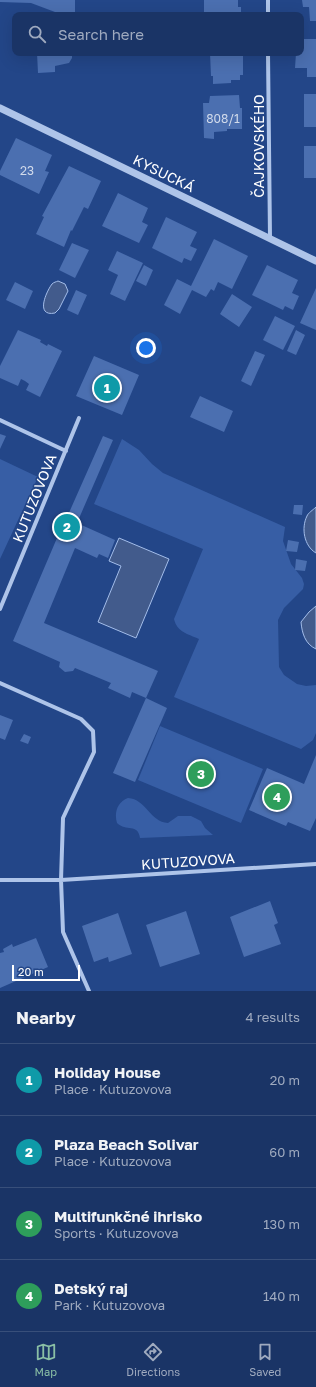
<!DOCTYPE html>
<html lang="en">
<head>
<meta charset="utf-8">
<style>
	:root { --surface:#1a3466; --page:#273f6f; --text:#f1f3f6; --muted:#9faabf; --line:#384f7a; --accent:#8abfa5 }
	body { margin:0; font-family:"Golos Text",sans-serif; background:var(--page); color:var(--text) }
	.scale { position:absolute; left:12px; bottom:10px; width:68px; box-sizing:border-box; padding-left:4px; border:2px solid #fff; border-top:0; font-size:11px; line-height:14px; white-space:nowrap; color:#fff; -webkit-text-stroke:3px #234688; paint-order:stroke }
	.you { position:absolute; left:146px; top:348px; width:14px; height:14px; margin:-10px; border:3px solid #fff; border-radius:50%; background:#1a73e8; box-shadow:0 0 0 6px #1a73e833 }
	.badge { display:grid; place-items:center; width:26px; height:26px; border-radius:50%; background:var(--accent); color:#fff; font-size:13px; font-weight:700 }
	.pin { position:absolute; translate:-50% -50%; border:2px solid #fff; box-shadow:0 1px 4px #0006 }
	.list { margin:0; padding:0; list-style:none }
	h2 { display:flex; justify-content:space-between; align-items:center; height:52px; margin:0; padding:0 16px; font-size:17px }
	h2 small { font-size:13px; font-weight:400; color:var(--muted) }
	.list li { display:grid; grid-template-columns:26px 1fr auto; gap:12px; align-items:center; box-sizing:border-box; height:72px; padding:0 16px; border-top:1px solid var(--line) }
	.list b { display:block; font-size:15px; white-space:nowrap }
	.list p { margin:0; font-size:13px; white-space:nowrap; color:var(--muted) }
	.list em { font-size:13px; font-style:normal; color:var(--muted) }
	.icon { flex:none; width:22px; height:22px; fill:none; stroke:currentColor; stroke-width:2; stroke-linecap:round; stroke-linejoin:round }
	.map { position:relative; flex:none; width:316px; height:991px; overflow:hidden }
	.search { position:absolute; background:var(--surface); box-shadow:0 4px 16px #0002; left:12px; right:12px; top:12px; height:44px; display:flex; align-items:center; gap:10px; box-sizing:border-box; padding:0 14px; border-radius:8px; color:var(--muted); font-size:15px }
	.sheet { height:340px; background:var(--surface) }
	nav { display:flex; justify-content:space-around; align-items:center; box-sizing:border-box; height:56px; border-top:1px solid var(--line); background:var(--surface); font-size:11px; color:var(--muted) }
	nav a { display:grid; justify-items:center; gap:2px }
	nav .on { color:var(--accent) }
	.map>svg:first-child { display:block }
	.green { fill:#375ea5 }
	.water { fill:#425b8c; stroke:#a3bdea }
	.building { fill:#4b6fb0 }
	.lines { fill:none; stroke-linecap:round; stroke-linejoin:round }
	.minor { stroke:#aec4e9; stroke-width:4 }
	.tertiary { stroke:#aec4e9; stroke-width:7 }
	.labels { text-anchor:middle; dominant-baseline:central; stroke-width:3; stroke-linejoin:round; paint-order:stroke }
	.number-label { font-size:12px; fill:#d2dbeb }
	.street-label { font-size:14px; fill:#fff; stroke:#234688 }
</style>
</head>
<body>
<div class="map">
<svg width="316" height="991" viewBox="0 0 316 991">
	<rect width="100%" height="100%" fill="#234688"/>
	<path class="green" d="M 122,439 L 139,450 L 152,464 L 163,473 L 285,527 L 283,541 L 291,564 L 302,578 L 304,584 L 303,589 L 284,608 L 278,620 L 279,667 L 284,675 L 297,684 L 306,686 L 316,685 L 316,733 L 313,740 L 301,749 L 174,697 L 199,639 C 188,634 177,632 174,619 L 203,549 L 94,504 Z
		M 0,459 L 38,477 L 0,559 Z
		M 160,726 L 263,769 L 241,823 L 138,780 Z
		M 128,798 C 146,799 150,822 168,823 L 178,816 L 191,816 L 201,821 L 205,828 L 213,835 L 140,838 C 138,823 126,832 117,823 C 114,813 117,802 128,798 Z"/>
	<path class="water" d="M 58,281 L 65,284 L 68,291 L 59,309 L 55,313 C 35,317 46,292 52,284 C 54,282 56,282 58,281 Z
		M 316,507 L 316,553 C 304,546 301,528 307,516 C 308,513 313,510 316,507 Z
		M 119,538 L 169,559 L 136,638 L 98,622 L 121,566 L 109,561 Z
		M 316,606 L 316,649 C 305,644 302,633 301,622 L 309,612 Z"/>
	<path class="building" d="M 0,0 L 75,0 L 75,14 L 55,12 L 31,3 L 0,2 Z
		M 204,0 L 238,0 L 238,7 L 241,7 L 241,15 L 204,15 Z
		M 302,0 L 316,0 L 316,21 L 310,21 L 309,7 L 303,7 Z
		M 301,39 L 316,39 L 316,77 L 307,77 L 307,68 L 295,68 L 296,53 L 301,53 Z
		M 37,53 L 72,53 L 72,58 L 69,63 L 55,66 L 55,72 L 38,73 Z
		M 210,53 L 243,53 L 243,75 L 240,75 L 240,80 L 231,80 L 231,83 L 213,84 L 213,76 L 211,76 Z
		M 304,94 L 316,94 L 316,127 L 304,127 Z
		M 239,95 L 240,108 L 242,108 L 242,129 L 227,129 L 227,131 L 214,132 L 214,139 L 204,138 L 203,103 L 209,103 L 210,96 Z
		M 16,138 L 52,155 L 45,171 L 49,172 L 39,194 L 0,175 L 0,171 Z
		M 304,146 L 316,146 L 316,178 L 304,178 Z
		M 69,166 L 101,181 L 88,209 L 84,207 L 72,231 L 71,230 L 64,247 L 36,234 L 44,217 L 42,216 Z
		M 118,193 L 148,208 L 142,222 L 148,225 L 139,243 L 102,226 Z
		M 166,217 L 197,232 L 190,246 L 197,249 L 191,261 L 184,258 L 182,263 L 152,248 Z
		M 214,239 L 248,256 L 232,289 L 218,282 L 214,291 L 211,289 L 206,297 L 192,290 L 180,314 L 164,305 L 177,279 L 191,286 Z
		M 72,243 L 89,250 L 75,278 L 59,270 Z
		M 117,251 L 143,263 L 125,301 L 110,294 L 118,275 L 108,270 Z
		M 144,265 L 153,270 L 146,286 L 136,281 Z
		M 267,265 L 298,280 L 292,293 L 299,296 L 293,310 L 285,306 L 283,310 L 252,295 Z
		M 15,282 L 33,291 L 25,309 L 6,300 Z
		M 316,288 L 316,330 L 300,323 Z
		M 76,290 L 87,295 L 78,315 L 67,310 Z
		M 232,294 L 252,307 L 239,327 L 220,314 Z
		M 275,316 L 295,326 L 283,350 L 263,340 Z
		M 18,330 L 41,340 L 40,342 L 47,346 L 48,344 L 62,351 L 40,397 L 26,390 L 29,384 L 25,381 L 21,379 L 18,386 L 0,378 L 0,366 Z
		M 296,330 L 305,335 L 296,355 L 287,351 Z
		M 255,351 L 265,355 L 251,386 L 241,381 Z
		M 94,356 L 139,375 L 122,415 L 76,396 Z
		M 200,396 L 233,411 L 224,432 L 190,417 Z
		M 0,434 L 6,436 L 0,449 Z
		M 103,436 L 113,440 L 77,523 L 115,540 L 108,558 L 99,554 L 97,558 L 75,548 L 44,623 L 158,671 L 146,698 L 132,692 L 130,698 L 108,688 L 111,683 L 75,668 L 73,671 L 65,672 L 59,667 L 60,662 L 13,641 L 60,531 L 58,531 L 61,523 L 64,524 Z
		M 294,505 L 303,505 L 302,515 L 293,514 Z
		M 288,540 L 299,542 L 297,552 L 286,551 Z
		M 296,559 L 307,561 L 305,571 L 295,570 Z
		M 146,698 L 167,708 L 135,782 L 113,773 Z
		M 0,715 L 13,720 L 5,740 L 0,738 Z
		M 24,734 L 31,737 L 28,744 L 20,741 Z
		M 316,755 L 316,818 L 310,831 L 288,822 L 286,826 L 249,810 L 267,768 L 304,784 Z
		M 270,901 L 278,923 L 274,925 L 281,944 L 244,957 L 230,917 Z
		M 186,911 L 200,954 L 160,967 L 146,925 Z
		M 118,913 L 132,954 L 109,962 L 108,957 L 94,962 L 82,926 Z
		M 36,938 L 48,967 L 0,988 L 0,953 L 4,952 L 3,949 L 12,944 L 13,947 Z"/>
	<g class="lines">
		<path class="minor" d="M 268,0 L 268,15
			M 268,53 L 270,238
			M 0,420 L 66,451
			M 0,609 L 79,418
			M 0,683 L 81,719 L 93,731 L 94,752 L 63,818 L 61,880 L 63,932 L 89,991
			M 0,880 L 61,880 L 316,864"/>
		<path class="tertiary" d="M 0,108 L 316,261"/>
	</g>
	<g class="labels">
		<g class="number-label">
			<text x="223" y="118">808/1</text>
			<text x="27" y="170">23</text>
		</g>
		<g class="street-label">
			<text transform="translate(258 146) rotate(-90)">ČAJKOVSKÉHO</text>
			<text transform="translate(164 173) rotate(26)">KYSUCKÁ</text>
			<text transform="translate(34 498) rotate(-68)">KUTUZOVOVA</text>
			<text transform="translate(188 861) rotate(-4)">KUTUZOVOVA</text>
		</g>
	</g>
</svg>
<div class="scale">20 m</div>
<div class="you"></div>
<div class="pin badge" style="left:107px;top:388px;background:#0f9aa8">1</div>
<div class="pin badge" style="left:67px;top:527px;background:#0f9aa8">2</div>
<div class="pin badge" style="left:201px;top:774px;background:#2e9e5b">3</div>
<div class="pin badge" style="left:277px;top:797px;background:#2e9e5b">4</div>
<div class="search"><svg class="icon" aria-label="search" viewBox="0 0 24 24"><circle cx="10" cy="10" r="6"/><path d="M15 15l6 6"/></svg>Search here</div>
</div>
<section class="sheet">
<h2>Nearby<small>4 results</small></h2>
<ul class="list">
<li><span class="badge" style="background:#0f9aa8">1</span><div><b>Holiday House</b><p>Place · Kutuzovova</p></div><em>20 m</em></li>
<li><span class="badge" style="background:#0f9aa8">2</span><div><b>Plaza Beach Solivar</b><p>Place · Kutuzovova</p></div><em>60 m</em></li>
<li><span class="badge" style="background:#2e9e5b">3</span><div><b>Multifunkčné ihrisko</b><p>Sports · Kutuzovova</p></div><em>130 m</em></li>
<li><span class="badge" style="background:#2e9e5b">4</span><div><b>Detský raj</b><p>Park · Kutuzovova</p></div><em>140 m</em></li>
</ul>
</section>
<nav>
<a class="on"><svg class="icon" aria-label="map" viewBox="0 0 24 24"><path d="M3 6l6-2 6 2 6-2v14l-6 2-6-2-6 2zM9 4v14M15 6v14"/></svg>Map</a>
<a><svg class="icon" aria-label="directions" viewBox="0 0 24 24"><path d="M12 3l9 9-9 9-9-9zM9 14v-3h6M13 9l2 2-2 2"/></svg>Directions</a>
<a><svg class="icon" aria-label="saved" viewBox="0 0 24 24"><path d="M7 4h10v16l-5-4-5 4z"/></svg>Saved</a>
</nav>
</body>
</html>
